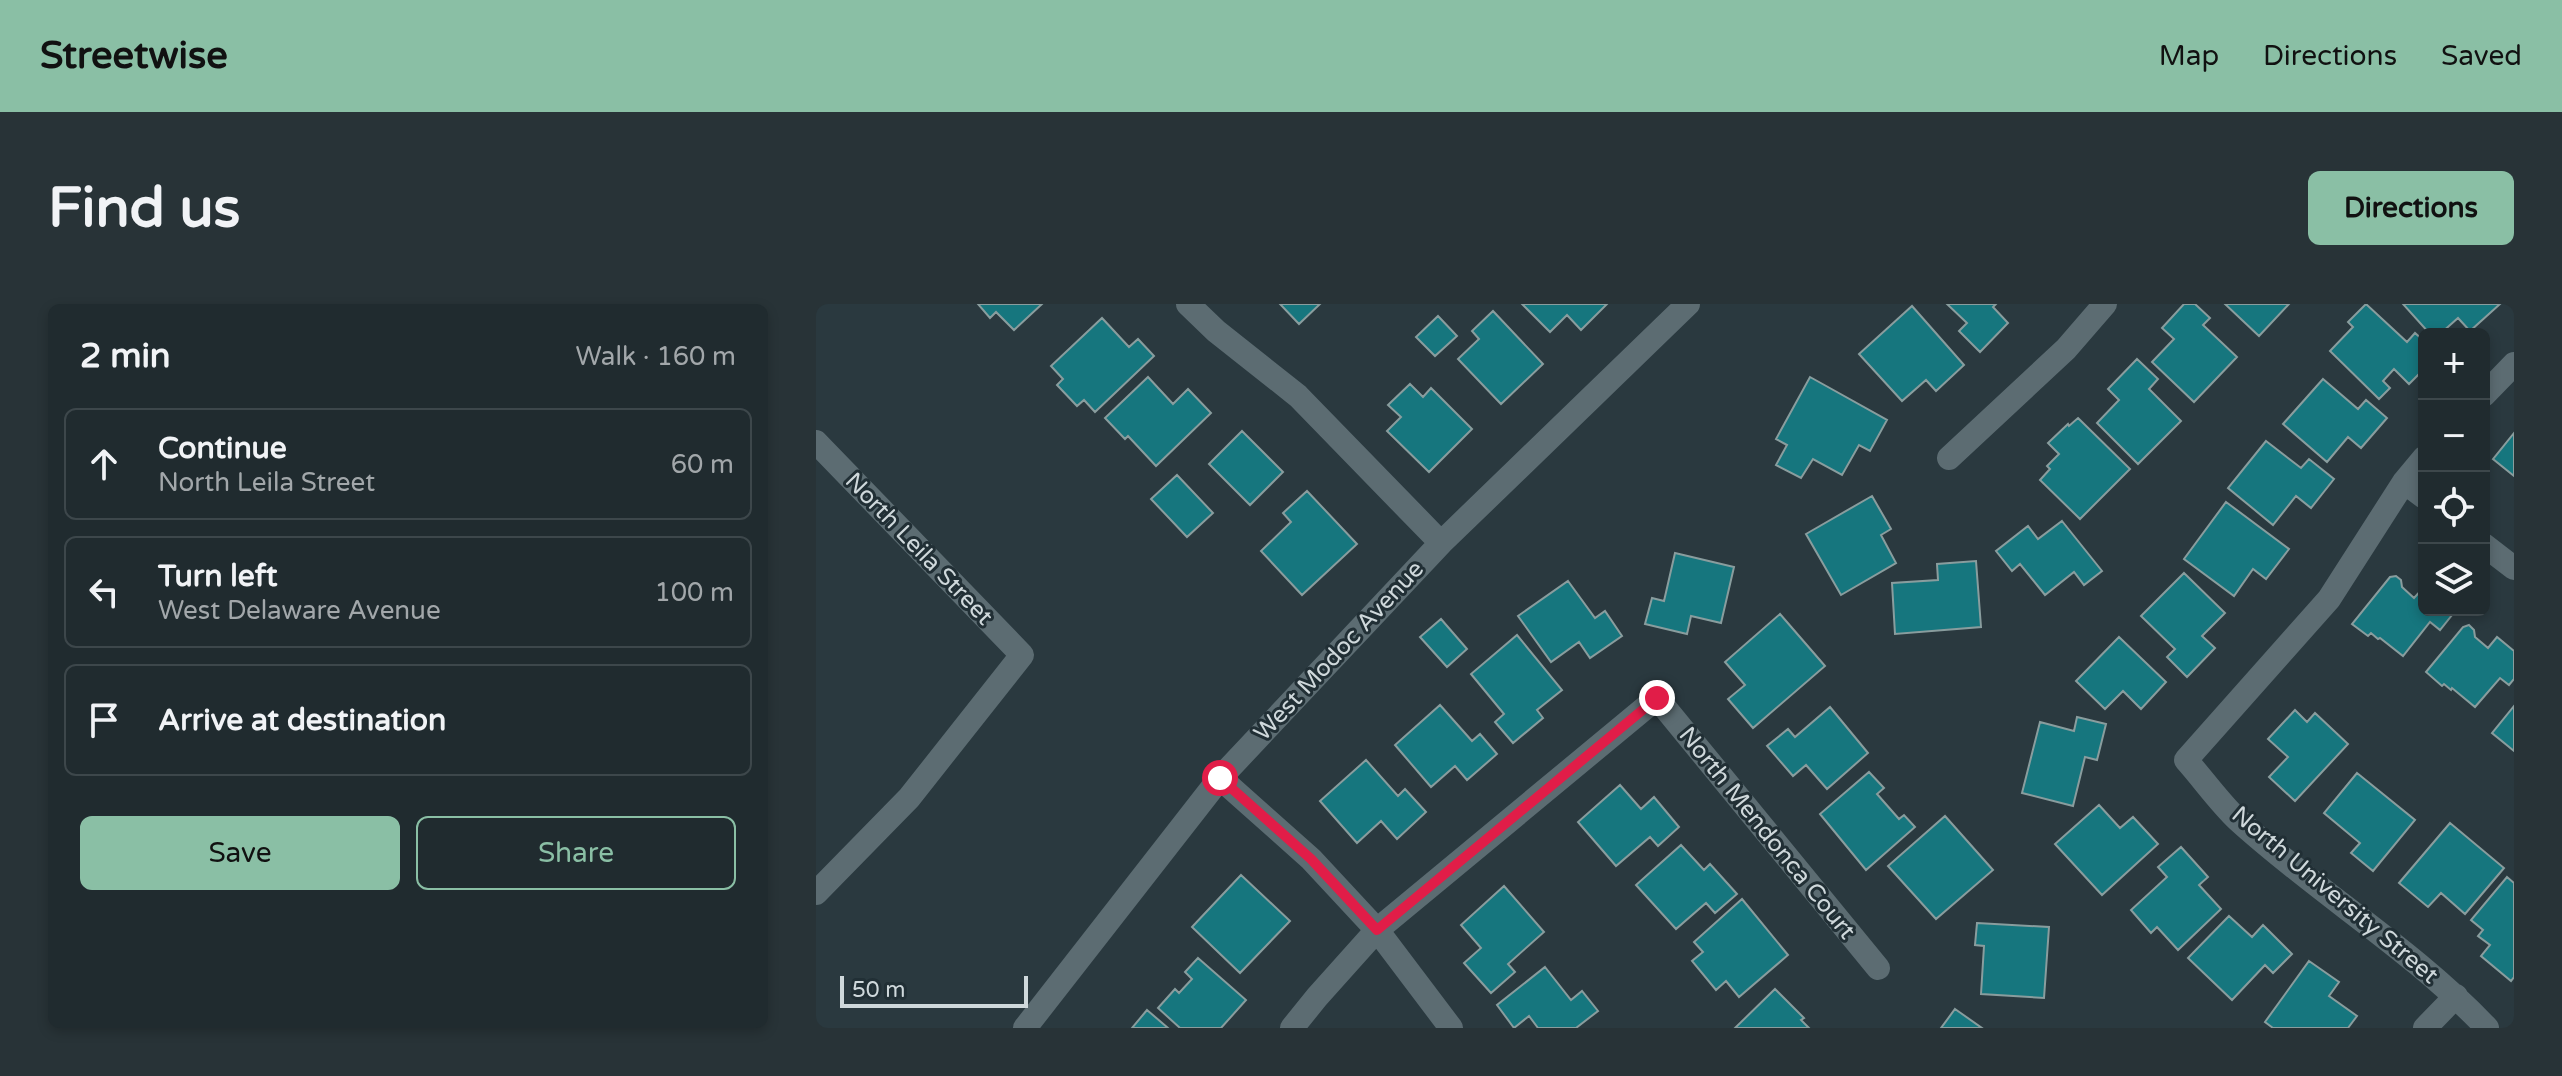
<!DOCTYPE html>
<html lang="en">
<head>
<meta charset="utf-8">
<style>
	:root { --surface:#202b2f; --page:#283337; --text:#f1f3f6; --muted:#a2a7aa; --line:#3d474b; --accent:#8abfa5 }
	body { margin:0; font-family:"Varela Round",sans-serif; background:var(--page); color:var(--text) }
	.controls { position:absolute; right:24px; top:24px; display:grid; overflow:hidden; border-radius:12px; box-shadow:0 4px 12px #0003 }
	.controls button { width:72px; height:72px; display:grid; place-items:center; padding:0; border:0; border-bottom:2px solid var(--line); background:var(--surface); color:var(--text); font:40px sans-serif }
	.scale { position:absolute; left:24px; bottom:20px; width:188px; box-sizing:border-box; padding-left:8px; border:4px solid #cfd8db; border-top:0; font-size:22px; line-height:28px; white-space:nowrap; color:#cfd8db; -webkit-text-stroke:6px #212f35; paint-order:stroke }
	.stop { position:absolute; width:24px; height:24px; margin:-18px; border:6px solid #e11d48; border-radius:50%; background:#fff }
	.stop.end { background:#e11d48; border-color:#fff; box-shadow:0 2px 8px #0008 }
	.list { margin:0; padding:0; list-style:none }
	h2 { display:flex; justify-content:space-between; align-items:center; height:104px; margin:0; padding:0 32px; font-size:34px }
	h2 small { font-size:26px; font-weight:400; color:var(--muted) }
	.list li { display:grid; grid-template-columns:52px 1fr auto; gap:24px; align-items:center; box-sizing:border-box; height:112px; margin:0 16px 16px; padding:0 16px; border:2px solid var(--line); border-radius:12px }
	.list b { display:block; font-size:30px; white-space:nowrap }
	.list p { margin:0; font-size:26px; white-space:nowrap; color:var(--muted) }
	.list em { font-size:26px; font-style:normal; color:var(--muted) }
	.actions { display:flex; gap:16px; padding:24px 32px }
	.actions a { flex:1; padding:18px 0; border:2px solid var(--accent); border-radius:12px; text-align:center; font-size:28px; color:var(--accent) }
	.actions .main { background:var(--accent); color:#111 }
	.icon { flex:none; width:44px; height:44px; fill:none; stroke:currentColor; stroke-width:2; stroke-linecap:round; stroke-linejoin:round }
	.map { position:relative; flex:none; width:1698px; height:724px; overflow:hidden; border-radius:12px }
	header { display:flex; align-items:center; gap:48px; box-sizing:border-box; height:112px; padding:0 40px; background:var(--accent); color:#111 }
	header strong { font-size:38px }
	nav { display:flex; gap:44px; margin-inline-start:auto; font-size:28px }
	.intro { display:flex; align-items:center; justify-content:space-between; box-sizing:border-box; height:192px; padding:0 48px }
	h1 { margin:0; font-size:56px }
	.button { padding:20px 36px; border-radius:12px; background:var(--accent); color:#111; font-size:28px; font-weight:700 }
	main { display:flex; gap:48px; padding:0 48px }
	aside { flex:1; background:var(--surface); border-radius:12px; box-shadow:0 4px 12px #0003 }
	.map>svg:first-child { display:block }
	.building { fill:#16767e; stroke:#899d9e; stroke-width:2 }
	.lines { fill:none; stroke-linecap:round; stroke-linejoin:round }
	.street { stroke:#5c6c72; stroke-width:24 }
	.route { stroke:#e11d48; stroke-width:10 }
	.labels { text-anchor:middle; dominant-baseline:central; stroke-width:6; stroke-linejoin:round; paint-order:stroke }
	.street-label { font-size:24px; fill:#cfd8db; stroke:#212f35 }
</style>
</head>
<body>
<header>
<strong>Streetwise</strong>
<nav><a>Map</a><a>Directions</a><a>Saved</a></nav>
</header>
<div class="intro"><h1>Find us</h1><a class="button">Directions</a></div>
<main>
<aside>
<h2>2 min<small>Walk · 160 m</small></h2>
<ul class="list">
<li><svg class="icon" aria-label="ahead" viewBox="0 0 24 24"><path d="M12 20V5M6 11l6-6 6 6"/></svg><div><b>Continue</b><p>North Leila Street</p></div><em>60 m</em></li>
<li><svg class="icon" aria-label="left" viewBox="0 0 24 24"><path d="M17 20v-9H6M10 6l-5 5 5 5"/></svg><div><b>Turn left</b><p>West Delaware Avenue</p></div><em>100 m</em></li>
<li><svg class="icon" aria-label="arrive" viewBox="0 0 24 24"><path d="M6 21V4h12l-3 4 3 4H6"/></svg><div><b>Arrive at destination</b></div></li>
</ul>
<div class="actions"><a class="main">Save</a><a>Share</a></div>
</aside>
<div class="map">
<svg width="1698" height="724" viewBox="0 0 1698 724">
	<rect width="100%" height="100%" fill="#2a393f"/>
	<path class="building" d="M 162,0 L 226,0 L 198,26 L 180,8 L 174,14 Z
		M 464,0 L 504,0 L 483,20 Z
		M 706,0 L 791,0 L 765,26 L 751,11 L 734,28 Z
		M 1131,0 L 1180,0 L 1177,3 L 1192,19 L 1164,48 L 1143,27 L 1151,19 Z
		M 1368,0 L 1379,0 L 1394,14 L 1387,21 L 1421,53 L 1378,98 L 1336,58 L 1358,35 L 1346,24 Z
		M 1409,0 L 1473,0 L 1443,32 Z
		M 1550,0 L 1591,38 L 1599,29 L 1608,37 L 1608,65 L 1593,80 L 1578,65 L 1567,77 L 1574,84 L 1563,95 L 1514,47 L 1537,23 L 1532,18 Z
		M 1587,0 L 1684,0 L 1654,27 L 1642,14 L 1624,30 L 1614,30 Z
		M 1096,2 L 1148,61 L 1120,87 L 1110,76 L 1086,97 L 1043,50 Z
		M 677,7 L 727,60 L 685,100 L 642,55 L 663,35 L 656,27 Z
		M 622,12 L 641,32 L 619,52 L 600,33 Z
		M 286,14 L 313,43 L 322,35 L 338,52 L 279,108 L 268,96 L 261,102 L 241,81 L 247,75 L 235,62 Z
		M 1321,55 L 1342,75 L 1333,85 L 1365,117 L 1322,160 L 1281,119 L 1303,96 L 1292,85 Z
		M 332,73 L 357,100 L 372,85 L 395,109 L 340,162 L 312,132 L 309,135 L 289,114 Z
		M 994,73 L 1071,116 L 1054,147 L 1043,141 L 1026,171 L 997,155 L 985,174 L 960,161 L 971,141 L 960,135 Z
		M 1507,75 L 1542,105 L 1550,96 L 1571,114 L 1545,144 L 1532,133 L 1511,158 L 1467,120 Z
		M 594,80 L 607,93 L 615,84 L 656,125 L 613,168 L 571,127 L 585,113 L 572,101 Z
		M 1262,114 L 1314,165 L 1264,215 L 1224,176 L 1234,165 L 1231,162 L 1243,150 L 1232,139 L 1252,120 L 1253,122 Z
		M 426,127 L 467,168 L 434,201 L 393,160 Z
		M 1698,129 L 1698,172 L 1677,155 Z
		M 1450,137 L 1485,164 L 1493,155 L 1518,175 L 1495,204 L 1480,192 L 1457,221 L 1412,184 Z
		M 361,171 L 397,209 L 371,233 L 335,195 Z
		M 491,187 L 541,240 L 486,291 L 445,247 L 475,218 L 467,209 Z
		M 1056,192 L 1075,225 L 1065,231 L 1080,259 L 1025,291 L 990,230 Z
		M 1410,198 L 1473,245 L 1450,275 L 1437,265 L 1418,292 L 1368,255 Z
		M 1246,217 L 1286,267 L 1268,281 L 1258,268 L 1229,291 L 1204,260 L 1196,267 L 1180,247 L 1212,222 L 1222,235 Z
		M 859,249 L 918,263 L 905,319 L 875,312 L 871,330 L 829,320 L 836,294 L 848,297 Z
		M 1160,257 L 1165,323 L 1079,330 L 1076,279 L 1122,276 L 1121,260 Z
		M 1368,269 L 1409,309 L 1386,332 L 1399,344 L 1371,373 L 1351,353 L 1359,345 L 1325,312 Z
		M 1580,272 L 1585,276 L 1586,283 L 1598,294 L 1608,283 L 1608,306 L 1640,306 L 1624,326 L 1614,318 L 1587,352 L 1564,334 L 1562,335 L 1555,329 L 1552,332 L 1536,320 L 1574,273 Z
		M 752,277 L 779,314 L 789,307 L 806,332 L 774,354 L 763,338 L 735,358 L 702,312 Z
		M 964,310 L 1009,362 L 937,424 L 912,395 L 929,381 L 909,358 Z
		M 625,315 L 651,345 L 631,363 L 604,333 Z
		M 1653,321 L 1658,326 L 1659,333 L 1672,344 L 1681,333 L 1698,347 L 1698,375 L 1693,381 L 1684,374 L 1659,403 L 1636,384 L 1635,386 L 1628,380 L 1626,382 L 1610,368 L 1647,323 Z
		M 701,331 L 746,386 L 721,406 L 727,414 L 697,439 L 679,418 L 688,410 L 655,370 Z
		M 1303,333 L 1350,378 L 1325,405 L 1307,387 L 1289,405 L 1260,377 Z
		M 624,401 L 656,437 L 664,430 L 681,450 L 651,476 L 639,462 L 615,483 L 579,441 Z
		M 1698,402 L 1698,447 L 1676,429 Z
		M 1014,403 L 1052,449 L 1011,485 L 990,461 L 977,472 L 951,442 L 972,425 L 979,433 Z
		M 1479,406 L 1491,418 L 1499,409 L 1532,440 L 1479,497 L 1453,473 L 1472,453 L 1452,435 Z
		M 1261,413 L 1290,420 L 1281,456 L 1269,453 L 1257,502 L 1206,489 L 1224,418 L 1258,427 Z
		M 550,456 L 582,492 L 589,485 L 610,508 L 581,535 L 565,517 L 541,539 L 504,497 Z
		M 1053,468 L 1068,484 L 1061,490 L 1083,515 L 1088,511 L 1099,523 L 1050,566 L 1004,510 Z
		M 1541,469 L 1599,516 L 1557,567 L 1535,549 L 1544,539 L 1508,509 Z
		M 804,481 L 825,505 L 838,493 L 863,523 L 842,542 L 834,533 L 800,562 L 762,518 Z
		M 1283,501 L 1304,524 L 1317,513 L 1342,540 L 1286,591 L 1239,540 Z
		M 1129,512 L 1177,566 L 1120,615 L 1072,562 Z
		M 1634,519 L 1688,564 L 1649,610 L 1625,589 L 1612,603 L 1583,579 Z
		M 865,541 L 888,566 L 894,560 L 921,590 L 899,609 L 890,599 L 860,625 L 820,581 Z
		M 1365,543 L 1392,573 L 1383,581 L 1405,605 L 1362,646 L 1341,623 L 1335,629 L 1315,606 L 1351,573 L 1342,563 Z
		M 425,571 L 474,617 L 424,669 L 376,623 Z
		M 1691,573 L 1698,579 L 1698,673 L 1695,677 L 1665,652 L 1674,641 L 1662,632 L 1667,626 L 1655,616 Z
		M 688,582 L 728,628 L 692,660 L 699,668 L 675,689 L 648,659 L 665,644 L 645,621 Z
		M 926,595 L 972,651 L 923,693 L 910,677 L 900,686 L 876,657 L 887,648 L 878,638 Z
		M 1413,612 L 1436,633 L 1447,621 L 1476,650 L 1457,669 L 1449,661 L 1416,696 L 1372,654 Z
		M 1161,619 L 1233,623 L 1228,694 L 1165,690 L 1168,642 L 1159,641 Z
		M 382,654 L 430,696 L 405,724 L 364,724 L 342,704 L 359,685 L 363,689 L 376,675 L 369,668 Z
		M 1493,657 L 1523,678 L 1513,692 L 1541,712 L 1532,724 L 1457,724 L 1449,718 Z
		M 729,663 L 755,696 L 766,687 L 782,707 L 760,724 L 722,724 L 713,712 L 698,724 L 681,701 Z
		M 959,685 L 988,714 L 985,716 L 993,724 L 919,724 Z
		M 1139,705 L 1166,724 L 1125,724 Z
		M 331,706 L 352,724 L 316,724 Z"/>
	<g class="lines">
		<path class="street" d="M 372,0 L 400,27 L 482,92 L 625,239
			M 1668,91 L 1698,60
			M 0,138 L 206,351 L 93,494 L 0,589
			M 1133,154 L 1250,45 L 1289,0
			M 1608,154 L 1588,178 L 1513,295 L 1370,456 C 1387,475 1403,498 1422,516 C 1502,589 1596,645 1671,724
			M 1588,178 L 1608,193
			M 1668,241 L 1698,264
			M 404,474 L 495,555 L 561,626 L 635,724
			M 209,724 L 404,474 L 625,239 L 872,0
			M 476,724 L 501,693 L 561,626 L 841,394 L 1062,664
			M 1609,724 L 1640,692"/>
	</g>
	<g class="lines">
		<path class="route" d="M 404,474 L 495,555 L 561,626 L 841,394"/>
	</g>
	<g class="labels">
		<g class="street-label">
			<text transform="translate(103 245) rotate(46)">North Leila Street</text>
			<text transform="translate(523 347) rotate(-47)">West Modoc Avenue</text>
			<text transform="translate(951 529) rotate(51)">North Mendonca Court</text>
			<text transform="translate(1519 591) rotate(40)">North University Street</text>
		</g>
	</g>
</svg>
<div class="controls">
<button>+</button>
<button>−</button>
<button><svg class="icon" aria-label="locate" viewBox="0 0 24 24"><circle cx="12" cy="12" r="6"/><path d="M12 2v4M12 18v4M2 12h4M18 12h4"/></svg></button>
<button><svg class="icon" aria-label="layers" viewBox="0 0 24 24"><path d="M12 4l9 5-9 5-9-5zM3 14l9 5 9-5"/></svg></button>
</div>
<div class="scale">50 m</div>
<div class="stop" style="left:404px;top:474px"></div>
<div class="stop end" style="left:841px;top:394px"></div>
</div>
</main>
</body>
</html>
